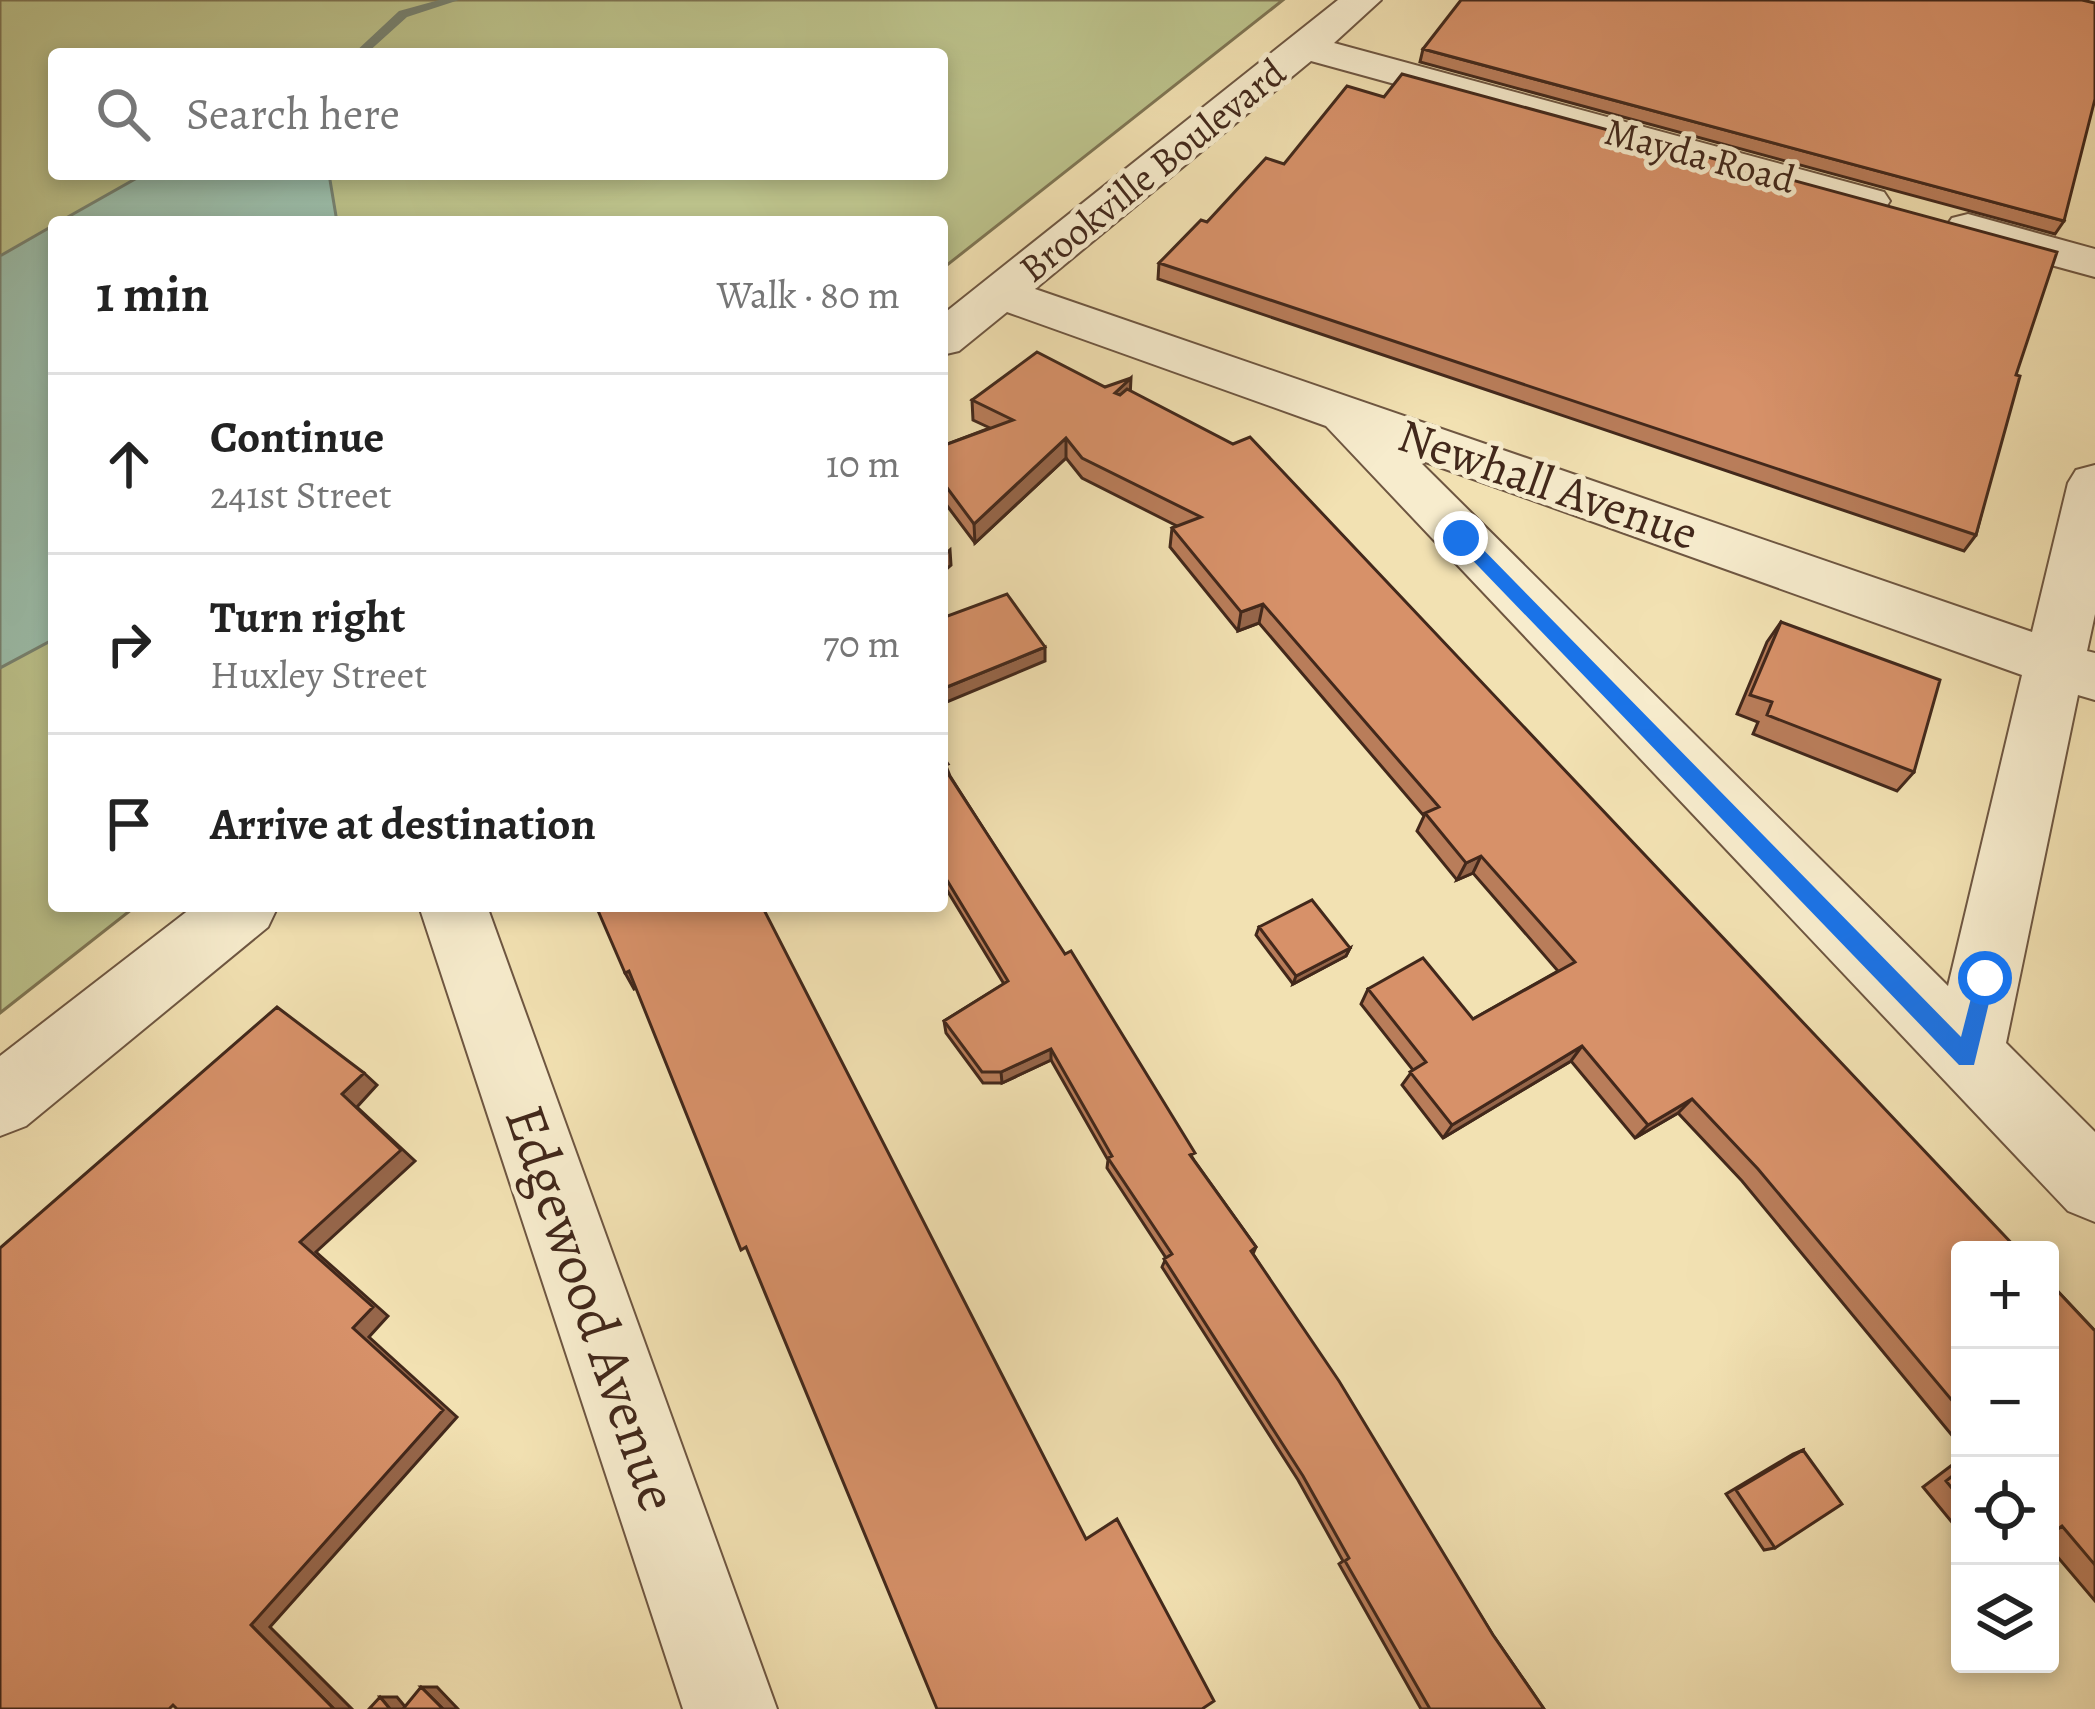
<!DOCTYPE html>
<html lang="en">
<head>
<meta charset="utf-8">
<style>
	:root { --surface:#fff; --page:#f2f2f2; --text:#222; --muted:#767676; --line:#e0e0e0 }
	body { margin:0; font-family:Alegreya,serif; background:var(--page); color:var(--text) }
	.controls { position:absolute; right:36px; bottom:36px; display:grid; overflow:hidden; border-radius:12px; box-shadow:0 6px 18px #0003 }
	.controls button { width:108px; height:108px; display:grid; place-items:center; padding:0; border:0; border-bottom:3px solid var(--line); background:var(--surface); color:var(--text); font:60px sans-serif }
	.stop { position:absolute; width:36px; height:36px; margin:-27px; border:9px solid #1a73e8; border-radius:50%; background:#fff }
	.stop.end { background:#1a73e8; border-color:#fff; box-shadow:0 3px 12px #0008 }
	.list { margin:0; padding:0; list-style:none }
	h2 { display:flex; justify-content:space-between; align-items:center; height:156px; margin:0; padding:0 48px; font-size:51px }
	h2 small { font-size:39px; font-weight:400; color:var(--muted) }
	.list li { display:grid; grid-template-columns:78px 1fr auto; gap:36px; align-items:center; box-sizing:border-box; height:180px; padding:0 48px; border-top:3px solid var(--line) }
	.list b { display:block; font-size:45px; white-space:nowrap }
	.list p { margin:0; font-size:39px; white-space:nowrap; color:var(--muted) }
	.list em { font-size:39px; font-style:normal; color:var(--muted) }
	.icon { flex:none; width:66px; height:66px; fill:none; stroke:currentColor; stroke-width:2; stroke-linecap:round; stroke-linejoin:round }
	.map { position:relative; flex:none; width:2095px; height:1709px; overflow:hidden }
	.search { position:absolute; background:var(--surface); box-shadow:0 6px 18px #0003; left:48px; top:48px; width:900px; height:132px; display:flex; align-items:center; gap:30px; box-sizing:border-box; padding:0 42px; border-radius:12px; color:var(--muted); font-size:45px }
	.panel { position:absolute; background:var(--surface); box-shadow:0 6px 18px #0003; left:48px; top:216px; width:900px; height:696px; border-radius:12px }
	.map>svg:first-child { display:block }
	.green { fill:#bcc28b; stroke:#7f7553; stroke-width:3; fill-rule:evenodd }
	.water { fill:#9bbeab; stroke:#778271; stroke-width:3 }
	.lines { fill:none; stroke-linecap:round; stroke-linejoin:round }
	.stream { fill:#778271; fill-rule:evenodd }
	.minor-casing { stroke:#6e5641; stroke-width:4 }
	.minor { fill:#f7eccd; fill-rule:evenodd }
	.wall { fill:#b97d5a; stroke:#42281b; stroke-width:3 }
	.shaded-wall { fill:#96664a; stroke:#42281b; stroke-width:3 }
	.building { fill:#d79169; stroke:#42281b; stroke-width:3 }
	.route { fill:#1a73e8 }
	.labels { text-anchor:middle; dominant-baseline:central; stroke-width:10; stroke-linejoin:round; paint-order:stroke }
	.far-street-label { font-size:39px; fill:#42281b; stroke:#f7eccd }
	.street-label { font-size:48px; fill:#42281b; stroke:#f7eccd }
	.near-street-label { font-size:57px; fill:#42281b; stroke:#f7eccd }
</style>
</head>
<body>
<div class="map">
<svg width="2095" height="1709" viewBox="0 0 2095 1709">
	<rect width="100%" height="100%" fill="#f2e1b2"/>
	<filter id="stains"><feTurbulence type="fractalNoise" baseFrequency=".00167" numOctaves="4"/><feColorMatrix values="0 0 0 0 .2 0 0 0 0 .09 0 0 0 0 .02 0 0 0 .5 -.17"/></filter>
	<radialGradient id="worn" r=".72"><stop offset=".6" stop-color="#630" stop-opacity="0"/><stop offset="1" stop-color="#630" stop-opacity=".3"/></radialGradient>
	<path class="green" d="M 0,0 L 1283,0 L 942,269 L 942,222 L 54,222 L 54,906 L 136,906 L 0,1013 ZM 54,54 L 942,54 L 942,174 L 54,174 Z"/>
	<path class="water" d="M 144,174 L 329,174 L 337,222 L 59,222 Z
		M 54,225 L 54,639 L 0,668 L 0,256 Z"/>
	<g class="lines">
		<path class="stream" d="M 439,0 L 459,0 L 407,17 L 366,54 L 353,54 L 399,11 Z"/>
		<g class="minor-casing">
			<path id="minor" d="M 1338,0 L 1381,0 L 1334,43 L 1884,192 L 1890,201 L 1884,210 L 1868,214 L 1311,61 L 1035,289 L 2032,632 L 2068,483 L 2076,470 L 2095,465 L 2095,614 L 2087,651 L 2095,653 L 2095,700 L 2078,695 L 2006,1043 L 2095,1132 L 2095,1222 L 2068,1211 L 1326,426 L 1007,312 L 959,351 L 942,355 L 942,315 ZM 1417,459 L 2022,675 L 1948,986 Z
				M 2071,0 L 2095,0 L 2095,12 L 2076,8 Z
				M 1968,214 L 2095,249 L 2095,277 L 1952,238 L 1945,228 L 1952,218 Z
				M 194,906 L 278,906 L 268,927 L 26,1126 L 0,1136 L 0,1056 Z
				M 419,906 L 487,906 L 777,1709 L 683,1709 Z"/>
		</g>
		<use href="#minor" class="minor"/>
	</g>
	<path class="wall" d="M 1423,49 L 2064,221 L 2055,234 L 1420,62 Z
		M 1284,164 L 2016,375 L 1976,535 L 1964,551 L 1158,279 L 1159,263 L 1207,222 Z
		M 1105,387 L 1130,391 L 1960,1250 L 1960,1445 L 1742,1181 L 1678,1113 L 1635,1138 L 1571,1061 L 1443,1138 L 1402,1085 L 1413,1070 L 1361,1004 L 1368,989 L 1473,1019 L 1558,971 L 1473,873 L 1457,880 L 1417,831 L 1424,816 L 1259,623 L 1238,631 L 1170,547 L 1172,528 L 1177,526 L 1082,478 L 1066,458 L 975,543 L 942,499 L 942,446 L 990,428 L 973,420 L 972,400 Z
		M 1781,622 L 1914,772 L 1897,791 L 1753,734 L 1758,722 L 1737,714 L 1767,642 Z
		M 942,756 L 950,776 L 1194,1160 L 1256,1247 L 1253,1254 L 1493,1635 L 1544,1709 L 1421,1709 L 1339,1564 L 1343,1561 L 1298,1480 L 1162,1267 L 1166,1258 L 1107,1168 L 1108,1160 L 1051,1060 L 1002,1083 L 983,1083 L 946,1033 L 944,1021 L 1004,984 L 942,882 Z
		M 1259,927 L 1350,948 L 1346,956 L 1293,984 L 1256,935 Z
		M 2050,1283 L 2095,1331 L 2095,1601 L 2050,1548 Z
		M 1803,1450 L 1775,1548 L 1764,1550 L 1726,1494 L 1793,1454 Z
		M 1960,1459 L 1960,1532 L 1923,1487 Z"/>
	<path class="shaded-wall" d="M 1131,378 L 1130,398 L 1115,393 Z
		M 1066,438 L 1066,458 L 975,543 L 974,524 Z
		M 950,550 L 951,565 L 942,573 L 942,557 Z
		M 1263,604 L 1259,623 L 1238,631 L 1241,612 Z
		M 1045,647 L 1045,661 L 942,704 L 942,689 Z
		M 1481,856 L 1473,873 L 1457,880 L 1466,863 Z
		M 1350,948 L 1346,956 L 1293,984 L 1296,976 Z
		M 629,971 L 638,987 L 634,989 L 625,973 Z
		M 1582,1046 L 1571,1061 L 1443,1138 L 1452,1125 Z
		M 1051,1049 L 1051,1060 L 1002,1083 L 1001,1072 Z
		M 364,1073 L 377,1085 L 357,1107 L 415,1161 L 316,1252 L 388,1316 L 369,1337 L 457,1417 L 270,1627 L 352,1709 L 334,1709 L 251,1625 L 300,1242 L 342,1094 Z
		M 1692,1099 L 1678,1113 L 1635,1138 L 1648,1125 Z
		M 421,1687 L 437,1687 L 458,1709 L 443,1709 Z
		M 380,1697 L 397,1697 L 407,1709 L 390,1709 Z"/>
	<path class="building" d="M 1461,0 L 2082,0 L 2095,3 L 2095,99 L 2064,221 L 1423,49 Z
		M 1402,74 L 2057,252 L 2016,375 L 2020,376 L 1976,535 L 1159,263 L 1201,220 L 1207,222 L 1266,158 L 1284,164 L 1347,86 L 1384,97 Z
		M 1037,352 L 1105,387 L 1131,378 L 1115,393 L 1120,395 L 1127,389 L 1233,444 L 1250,437 L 2018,1250 L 1960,1250 L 1960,1410 L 1758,1169 L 1692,1099 L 1648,1125 L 1582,1046 L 1452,1125 L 1410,1072 L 1426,1062 L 1368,989 L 1423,958 L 1473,1019 L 1575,962 L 1481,856 L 1466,863 L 1425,813 L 1439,807 L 1263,604 L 1241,612 L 1172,528 L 1201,517 L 1082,458 L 1066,438 L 974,524 L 942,481 L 942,446 L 1013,420 L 972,400 Z
		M 1007,594 L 1045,647 L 942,689 L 942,618 Z
		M 1781,622 L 1940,680 L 1914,772 L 1767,715 L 1772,702 L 1750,695 Z
		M 942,756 L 948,764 L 943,766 L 1065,954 L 1071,951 L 1195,1153 L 1190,1155 L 1256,1247 L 1251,1251 L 1339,1381 L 1493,1635 L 1544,1709 L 1430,1709 L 1345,1561 L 1349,1558 L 1303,1476 L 1164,1259 L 1172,1254 L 1108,1158 L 1112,1156 L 1051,1049 L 1001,1072 L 982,1072 L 944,1021 L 1008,981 L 942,872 Z
		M 1312,900 L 1350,948 L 1296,976 L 1259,927 Z
		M 596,906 L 762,906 L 1086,1539 L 1117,1519 L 1214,1701 L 1202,1709 L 937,1709 L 746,1247 L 741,1250 L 629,971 L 625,973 Z
		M 277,1007 L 364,1073 L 342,1094 L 401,1150 L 300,1242 L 373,1307 L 353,1328 L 443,1410 L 251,1625 L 334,1709 L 177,1709 L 173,1705 L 169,1709 L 0,1709 L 0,1248 Z
		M 2050,1283 L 2095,1331 L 2095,1565 L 2062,1526 L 2050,1535 Z
		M 1803,1450 L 1842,1504 L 1775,1548 L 1736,1490 Z
		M 1960,1470 L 1960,1498 L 1946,1481 Z
		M 421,1687 L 443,1709 L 403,1709 Z
		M 380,1697 L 390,1709 L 369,1709 Z"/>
	<path class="route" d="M 1455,533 L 1467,533 L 1961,1037 L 1978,971 L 1992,971 L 1995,978 L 1974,1065 L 1959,1065 L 1455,542 Z"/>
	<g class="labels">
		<g class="far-street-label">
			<text transform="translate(1700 155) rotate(15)">Mayda Road</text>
			<text transform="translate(1152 170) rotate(-39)">Brookville Boulevard</text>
		</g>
		<g class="street-label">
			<text transform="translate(1548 484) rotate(19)">Newhall Avenue</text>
		</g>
		<g class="near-street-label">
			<text transform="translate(592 1308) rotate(71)">Edgewood Avenue</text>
		</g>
	</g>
	<rect width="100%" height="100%" filter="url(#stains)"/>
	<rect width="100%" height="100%" fill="url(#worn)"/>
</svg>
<div class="controls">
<button>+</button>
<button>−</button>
<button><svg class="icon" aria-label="locate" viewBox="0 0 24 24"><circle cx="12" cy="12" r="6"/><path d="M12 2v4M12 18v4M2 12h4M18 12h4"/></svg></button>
<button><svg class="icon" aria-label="layers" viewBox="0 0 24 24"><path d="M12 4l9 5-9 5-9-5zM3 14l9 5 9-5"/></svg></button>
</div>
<div class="stop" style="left:1985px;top:978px"></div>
<div class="stop end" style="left:1461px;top:538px"></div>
<div class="search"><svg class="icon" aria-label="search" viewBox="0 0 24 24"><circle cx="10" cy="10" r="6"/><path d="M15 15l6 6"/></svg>Search here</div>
<section class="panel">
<h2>1 min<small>Walk · 80 m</small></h2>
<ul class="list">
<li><svg class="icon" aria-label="ahead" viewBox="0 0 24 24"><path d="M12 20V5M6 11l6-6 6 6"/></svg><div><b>Continue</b><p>241st Street</p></div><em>10 m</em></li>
<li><svg class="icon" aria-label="right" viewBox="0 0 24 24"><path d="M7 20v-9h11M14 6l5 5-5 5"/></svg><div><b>Turn right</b><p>Huxley Street</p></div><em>70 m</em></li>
<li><svg class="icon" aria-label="arrive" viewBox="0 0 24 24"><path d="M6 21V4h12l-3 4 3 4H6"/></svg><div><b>Arrive at destination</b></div></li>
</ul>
</section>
</div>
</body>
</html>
